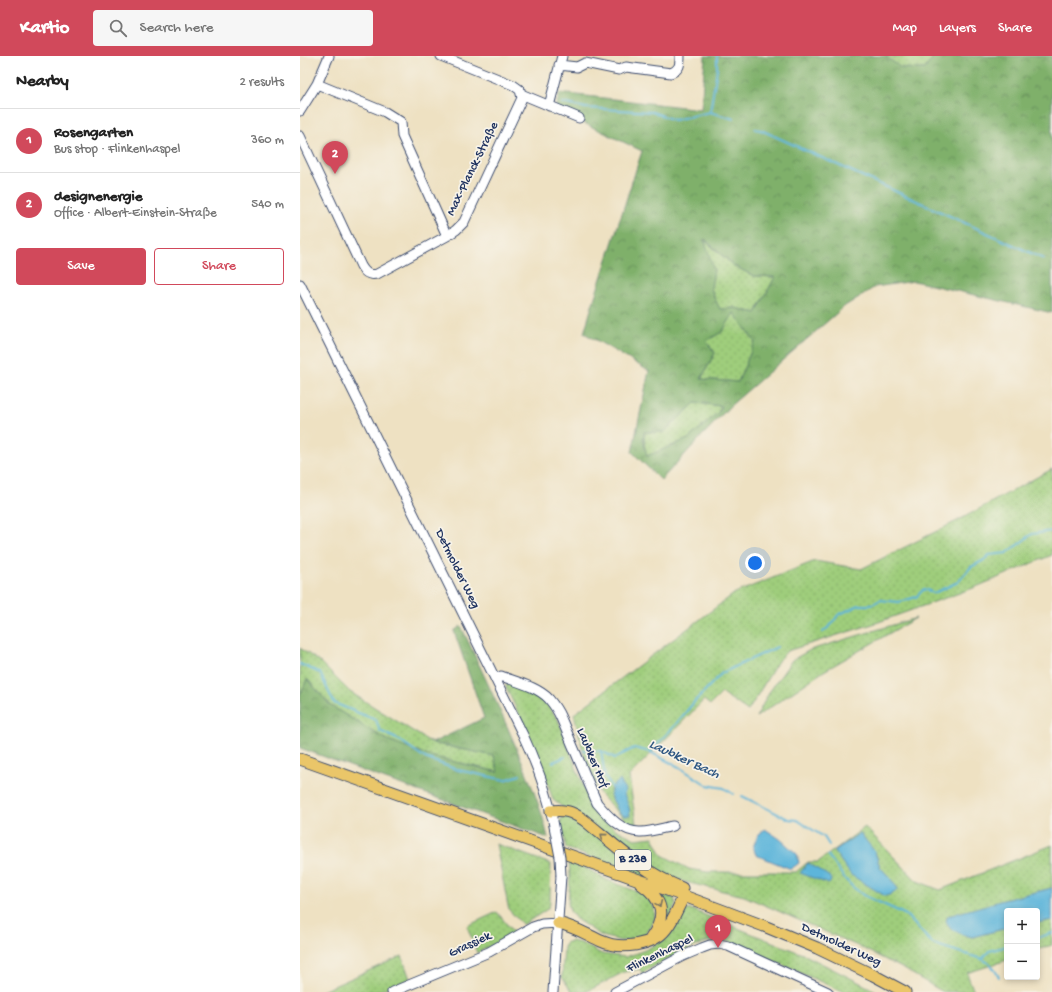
<!DOCTYPE html>
<html lang="en">
<head>
<meta charset="utf-8">
<style>
	:root { --surface:#fff; --page:#f6f6f6; --text:#222; --muted:#767676; --line:#e0e0e0; --accent:#d1495b }
	body { margin:0; font-family:"Gochi Hand",sans-serif; background:var(--page); color:var(--text) }
	.controls { position:absolute; right:12px; bottom:12px; display:grid; overflow:hidden; border-radius:4px; box-shadow:0 2px 6px #0003 }
	.controls button { width:36px; height:36px; display:grid; place-items:center; padding:0; border:0; border-bottom:1px solid var(--line); background:var(--surface); color:var(--text); font:20px sans-serif }
	.you { position:absolute; left:455px; top:507px; width:14px; height:14px; margin:-10px; border:3px solid #fff; border-radius:50%; background:#1a73e8; box-shadow:0 0 0 6px #1a73e833 }
	.badge { display:grid; place-items:center; width:26px; height:26px; border-radius:50%; background:var(--accent); color:#fff; font-size:13px; font-weight:700 }
	.pin { position:absolute; translate:-50% -33px; filter:drop-shadow(0 1px 2px #0008) }
	.pin::after { content:''; position:absolute; top:21px; width:14px; height:12px; background:inherit; clip-path:polygon(0 0,100% 0,50% 100%) }
	.list { margin:0; padding:0; list-style:none }
	h2 { display:flex; justify-content:space-between; align-items:center; height:52px; margin:0; padding:0 16px; font-size:17px }
	h2 small { font-size:13px; font-weight:400; color:var(--muted) }
	.list li { display:grid; grid-template-columns:26px 1fr auto; gap:12px; align-items:center; box-sizing:border-box; height:64px; padding:0 16px; border-top:1px solid var(--line) }
	.list b { display:block; font-size:15px; white-space:nowrap }
	.list p { margin:0; font-size:13px; white-space:nowrap; color:var(--muted) }
	.list em { font-size:13px; font-style:normal; color:var(--muted) }
	.actions { display:flex; gap:8px; padding:12px 16px }
	.actions a { flex:1; padding:9px 0; border:1px solid var(--accent); border-radius:4px; text-align:center; font-size:14px; color:var(--accent) }
	.actions .main { background:var(--accent); color:#fff }
	.icon { flex:none; width:22px; height:22px; fill:none; stroke:currentColor; stroke-width:2; stroke-linecap:round; stroke-linejoin:round }
	.map { position:relative; flex:none; width:752px; height:936px; overflow:hidden }
	header { display:flex; align-items:center; gap:24px; box-sizing:border-box; height:56px; padding:0 20px; background:var(--accent); color:#fff }
	header strong { font-size:19px }
	nav { display:flex; gap:22px; margin-inline-start:auto; font-size:14px }
	.search { width:280px; height:36px; background:var(--page); display:flex; align-items:center; gap:10px; box-sizing:border-box; padding:0 14px; border-radius:4px; color:var(--muted); font-size:15px }
	main { display:flex }
	aside { flex:1; background:var(--surface) }
	.map>svg:first-child { display:block }
	.grass { fill:url(#grass-dots); stroke:#5d7e6c; fill-rule:evenodd }
	.forest { fill:url(#forest-crowns); stroke:#4d7064; fill-rule:evenodd }
	.water { fill:#5db5da; stroke:#3c729c }
	.lines { fill:none; stroke-linecap:round; stroke-linejoin:round }
	.stream { stroke:#5db5da; stroke-width:2 }
	.minor-casing { stroke:#3b4a6d; stroke-width:11 }
	.major-casing { stroke:#3b4a6d; stroke-width:13 }
	.minor { stroke:#fff; stroke-width:9 }
	.major { stroke:#eac669; stroke-width:11 }
	.minor-bridge-casing { stroke:#3b4a6d; stroke-width:11; stroke-linecap:butt }
	.minor-bridge { stroke:#fff; stroke-width:9 }
	.oneway { stroke:#787363 }
	.labels { text-anchor:middle; dominant-baseline:central; stroke-width:3.5; stroke-linejoin:round; paint-order:stroke }
	.shield { fill:#f7f3e8; stroke:#5d6a87; stroke-width:1 }
	.shield-label { font-size:12px; font-weight:bold; fill:#1b2f5e }
	.street-label { font-size:13px; fill:#1b2f5e; stroke:#f7f3e8 }
	.water-label { font-size:14px; font-style:italic; fill:#2f5783; stroke:#f7f3e8 }
</style>
</head>
<body>
<header>
<strong>Kartio</strong>
<div class="search"><svg class="icon" aria-label="search" viewBox="0 0 24 24"><circle cx="10" cy="10" r="6"/><path d="M15 15l6 6"/></svg>Search here</div>
<nav><a>Map</a><a>Layers</a><a>Share</a></nav>
</header>
<main>
<aside>
<h2>Nearby<small>2 results</small></h2>
<ul class="list">
<li><span class="badge">1</span><div><b>Rosengarten</b><p>Bus stop · Flinkenhaspel</p></div><em>360 m</em></li>
<li><span class="badge">2</span><div><b>designenergie</b><p>Office · Albert-Einstein-Straße</p></div><em>540 m</em></li>
</ul>
<div class="actions"><a class="main">Save</a><a>Share</a></div>
</aside>
<div class="map">
<svg width="752" height="936" viewBox="0 0 752 936">
	<defs>
		<pattern id="grass-dots" width="8" height="8" patternUnits="userSpaceOnUse"><rect width="8" height="8" fill="#9fcd7b"/><path d="M2 2h.1M6 6h.1" fill="none" stroke="#88b06d" stroke-width="1.8" stroke-linecap="round"/></pattern>
		<pattern id="forest-crowns" width="20" height="18" patternUnits="userSpaceOnUse"><rect width="20" height="18" fill="#7fb06b"/><path d="M2 6a3 3 0 1 1 6 0M12 15a3 3 0 1 1 6 0" fill="none" stroke="#67905b"/></pattern>
	</defs>
	<rect width="100%" height="100%" fill="#f7f3e8"/>
	<filter id="ink" filterUnits="userSpaceOnUse"><feTurbulence type="fractalNoise" baseFrequency=".025" numOctaves="2"/><feDisplacementMap in="SourceGraphic" scale="8" xChannelSelector="R" yChannelSelector="G"/><feConvolveMatrix kernelMatrix="1 2 1 2 8 2 1 2 1" color-interpolation-filters="sRGB"/></filter>
	<filter id="wash" filterUnits="userSpaceOnUse"><feTurbulence type="fractalNoise" baseFrequency=".012" numOctaves="4" result="noise"/><feDisplacementMap in="SourceGraphic" scale="16" xChannelSelector="R" yChannelSelector="G"/><feGaussianBlur stdDeviation="0.9" result="paint"/><feColorMatrix in="noise" values="0 0 0 0 0 0 0 0 0 0 0 0 0 0 0 0 0 1.4 0 .05"/><feComposite in="paint" operator="in"/></filter>
	<g filter="url(#wash)">
		<rect width="100%" height="100%" fill="#eee1c2"/>
		<path class="grass" d="M 585,0 L 634,0 L 625,13 L 601,12 Z
			M 403,183 L 434,210 L 454,220 L 475,221 L 456,257 L 435,252 L 419,253 L 414,241 L 411,232 L 413,214 Z
			M 434,256 L 455,286 L 438,326 L 401,323 L 415,297 L 406,285 L 422,276 Z
			M 395,347 L 422,350 L 418,357 L 388,383 L 346,401 L 344,388 L 344,376 L 364,376 Z
			M 752,413 L 752,499 L 676,531 L 573,568 L 487,595 L 478,605 L 448,655 L 422,637 L 410,649 L 404,644 L 329,720 L 336,768 L 328,767 L 300,738 L 285,703 L 274,658 L 435,537 L 515,505 L 561,513 L 657,465 Z
			M 616,562 L 524,615 L 456,661 L 470,635 L 492,604 L 510,594 Z
			M 0,592 L 20,606 L 50,636 L 132,687 L 195,700 L 199,716 L 130,700 L 85,683 L 31,650 L 7,623 L 0,639 Z
			M 207,627 L 230,634 L 244,645 L 258,663 L 278,717 L 294,753 L 315,773 L 335,783 L 353,781 L 362,799 L 389,813 L 407,816 L 496,816 L 508,806 L 518,806 L 565,771 L 617,825 L 640,834 L 752,789 L 752,832 L 700,845 L 661,878 L 672,881 L 707,872 L 707,904 L 667,917 L 674,936 L 643,936 L 604,913 L 560,891 L 444,840 L 385,826 L 371,821 L 342,806 L 261,750 L 253,744 L 241,706 L 206,631 ZM 575,796 L 580,811 L 598,833 L 589,839 Z
			M 268,760 L 274,761 L 351,820 L 350,823 L 266,792 L 260,764 L 263,761 Z
			M 196,788 L 251,808 L 250,846 L 249,851 L 246,854 L 223,869 L 209,854 L 208,850 Z
			M 269,805 L 286,812 L 307,824 L 343,838 L 350,845 L 354,851 L 355,862 L 351,871 L 345,879 L 334,884 L 321,885 L 302,880 L 276,863 L 270,855 L 268,847 L 270,821 Z
			M 358,837 L 374,842 L 376,848 L 364,870 Z
			M 390,853 L 505,899 L 578,936 L 544,936 L 444,892 L 424,884 L 410,885 L 382,895 L 342,917 L 340,913 L 324,916 L 286,936 L 272,936 L 262,921 L 264,891 L 267,886 L 271,885 L 281,887 L 302,898 L 326,901 L 345,894 L 364,884 L 374,872 L 383,856 Z
			M 197,856 L 213,876 L 210,880 L 177,897 L 167,870 Z
			M 752,864 L 752,889 L 737,894 L 737,867 Z
			M 102,900 L 110,923 L 77,936 L 20,936 Z"/>
		<path class="forest" d="M 405,0 L 585,0 L 601,12 L 625,13 L 634,0 L 752,0 L 752,73 L 751,75 L 752,75 L 752,257 L 614,225 L 575,231 L 545,250 L 430,350 L 361,424 L 332,396 L 349,315 L 284,277 L 292,250 L 342,95 L 255,53 L 260,37 L 401,53 ZM 404,183 L 434,210 L 454,220 L 475,221 L 456,257 L 435,252 L 420,253 L 414,241 L 411,232 L 414,214 ZM 434,257 L 455,286 L 438,326 L 401,323 L 415,297 L 406,285 L 422,276 ZM 395,347 L 422,350 L 418,357 L 388,383 L 347,400 L 344,388 L 344,376 L 364,376 Z
			M 161,570 C 181,613 201,655 219,698 C 230,726 242,753 248,782 L 0,692 L 0,639 L 7,623 L 31,650 L 85,683 L 130,700 L 198,716 L 194,700 L 132,687 L 184,662 L 154,575 Z"/>
		<path class="water" d="M 320,724 L 325,734 L 324,738 L 329,751 L 330,760 L 324,760 L 319,756 L 310,739 L 312,731 Z
			M 465,773 L 480,783 L 497,798 L 499,807 L 491,813 L 456,799 L 453,791 L 458,779 Z
			M 560,777 L 575,796 L 580,811 L 590,822 L 598,833 L 589,839 L 585,840 L 551,819 L 534,795 Z
			M 508,807 L 530,821 L 531,825 L 529,828 L 500,817 Z
			M 752,832 L 752,864 L 737,867 L 737,855 L 707,855 L 707,872 L 672,881 L 661,878 L 650,872 L 646,865 L 648,860 L 700,845 Z"/>
		<g class="lines">
			<path class="stream" d="M 262,47 L 286,52 L 352,56 L 374,64 L 410,56 L 434,63
				M 410,56 L 417,13 L 417,0
				M 455,73 L 461,74 L 744,203
				M 523,576 L 532,568 L 538,559 L 559,549 L 571,549 L 580,544 L 599,546 L 616,541 L 624,533 L 634,537 L 658,526 L 671,511 L 684,504 L 689,499 L 707,497 L 732,478 L 752,475
				M 0,608 L 20,617 L 34,647 L 76,664 L 80,675 L 101,685 L 125,702 L 158,714 L 205,724 L 220,719
				M 283,694 L 301,695 L 315,702 L 334,692 L 350,696 L 379,711 L 407,729 L 424,732 L 433,738
				M 301,695 L 305,721 L 312,731
				M 350,696 L 376,668 L 395,645 L 422,617 L 477,591
				M 253,706 L 265,701
				M 442,740 L 488,763 L 497,764 L 524,781 L 529,789
				M 528,799 L 545,823 L 553,831 L 563,839 L 596,854 L 606,859 L 633,888 L 682,903 L 689,895 L 707,890
				M 737,882 L 752,877
				M 682,903 C 691,907 695,914 699,921"/>
		</g>
	</g>
	<g filter="url(#ink)">
		<g class="lines">
			<g class="minor-casing">
				<path id="minor" d="M 141,0 L 213,29 L 220,34 L 221,38 L 279,62
					M 259,9 L 277,11 L 285,7 L 319,14 L 326,11 L 371,17 C 380,13 380,9 380,0
					M 17,28 L 85,56 L 101,66 L 102,80 L 147,180
					M 249,50 L 262,0
					M 0,55 L 17,28 L 29,0
					M 0,80 L 61,210 C 65,217 69,220 77,218 L 147,180 L 156,174 L 164,166 L 222,42 L 221,38
					M 0,228 L 223,679 C 235,705 246,732 252,761
					M 196,623 L 201,620 C 217,626 238,631 249,643 C 254,649 258,655 261,662 L 297,747 C 308,760 323,777 341,776 C 351,776 363,772 373,770
					M 92,936 L 189,896 L 233,871 L 242,868 L 258,867
					M 253,936 L 261,820
					M 315,936 L 383,900 L 402,892 L 410,889 L 419,888 L 428,890 L 528,936"/>
			</g>
			<g class="major-casing">
				<path id="major" d="M 0,703 L 384,840 L 464,870 L 517,892 L 573,919 L 605,936
					M 251,755 C 265,753 272,756 284,764 C 315,789 344,817 382,832
					M 341,828 C 363,843 367,860 351,882
					M 258,867 C 275,871 286,878 301,885 C 320,894 353,890 366,873 C 374,863 378,851 384,840"/>
			</g>
			<use href="#minor" class="minor"/>
			<use href="#major" class="major"/>
			<g class="minor-bridge-casing">
				<path id="minor-bridge" d="M 253,765 L 260,801 L 261,820"/>
			</g>
			<use href="#minor-bridge" class="minor-bridge"/>
		</g>
		<defs><path id="oneway-chevron" d="M-2-3.5L2.5 0L-2 3.5" fill="none" stroke-width="1.6" stroke-linecap="round" stroke-linejoin="round"/></defs>
		<g class="oneway">
			<use href="#oneway-chevron" transform="translate(303 780) rotate(-140)"/>
			<use href="#oneway-chevron" transform="translate(359 848) rotate(66)"/>
		</g>
	</g>
	<g class="labels">
		<rect class="shield" x="315" y="794" width="36" height="20" rx="3"/>
		<g class="shield-label">
			<text x="333" y="804">B 238</text>
		</g>
		<g class="street-label">
			<text transform="translate(173 113) rotate(-64)">Max-Planck-Straße</text>
			<text transform="translate(157 513) rotate(64)">Detmolder Weg</text>
			<text transform="translate(292 702) rotate(67)">Laubker Hof</text>
			<text transform="translate(170 889) rotate(-25)">Grassiek</text>
			<text transform="translate(541 889) rotate(25)">Detmolder Weg</text>
			<text transform="translate(360 898) rotate(-26)">Flinkenhaspel</text>
		</g>
		<g class="water-label">
			<text transform="translate(384 704) rotate(25)">Laubker Bach</text>
		</g>
	</g>
</svg>
<div class="controls">
<button>+</button>
<button>−</button>
</div>
<div class="you"></div>
<div class="pin badge" style="left:418px;top:892px">1</div>
<div class="pin badge" style="left:35px;top:118px">2</div>
</div>
</main>
</body>
</html>
